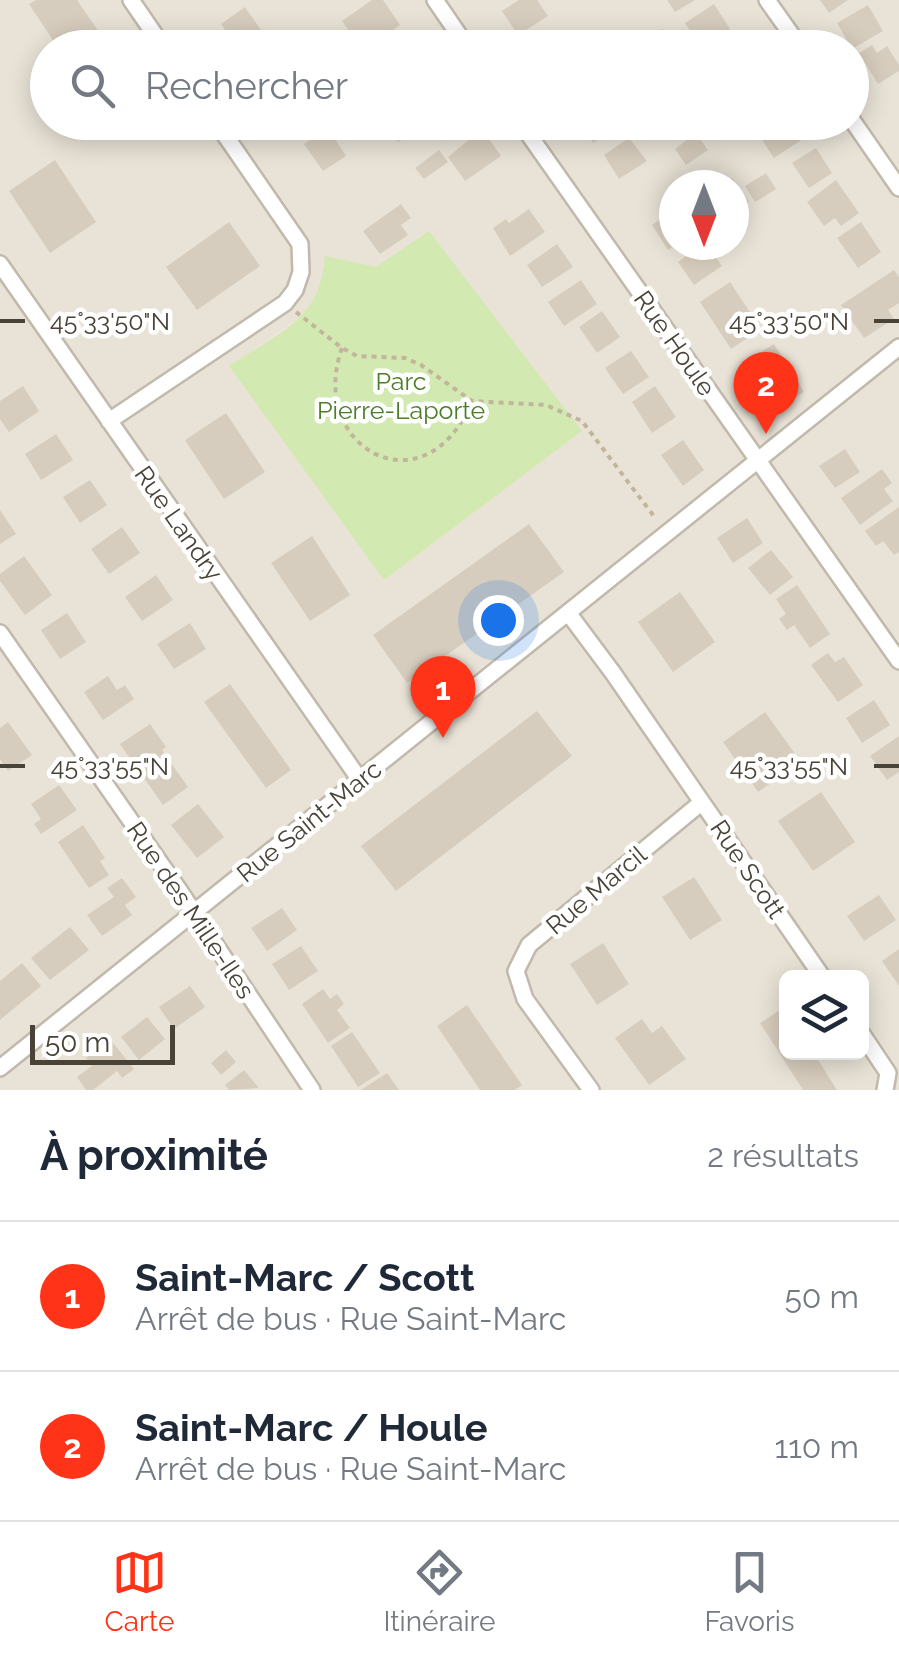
<!DOCTYPE html>
<html lang="fr">
<head>
<meta charset="utf-8">
<style>
	:root { --surface:#fff; --page:#f6f6f7; --text:#1f2937; --muted:#747a83; --line:#e0e1e3; --accent:#ff3317 }
	body { margin:0; font-family:Raleway,sans-serif; background:var(--page); color:var(--text) }
	.controls { position:absolute; right:30px; bottom:30px; display:grid; overflow:hidden; border-radius:15px; box-shadow:0 5px 25px #0003 }
	.controls button { width:90px; height:90px; display:grid; place-items:center; padding:0; border:0; border-bottom:2px solid var(--line); background:var(--surface); color:var(--text); font:50px sans-serif }
	.compass { position:absolute; left:659px; top:170px; width:90px; height:90px; border-radius:50%; background:var(--surface); box-shadow:0 5px 25px #0003; rotate:180deg }
	.scale { position:absolute; left:30px; bottom:25px; width:145px; box-sizing:border-box; padding-left:10px; border:5px solid #494237; border-top:0; font-size:28px; line-height:35px; white-space:nowrap; color:#494237; -webkit-text-stroke:8px #fff; paint-order:stroke }
	.you { position:absolute; left:498px; top:620px; width:35px; height:35px; margin:-25px; border:8px solid #fff; border-radius:50%; background:#1a73e8; box-shadow:0 0 0 15px #1a73e833 }
	.badge { display:grid; place-items:center; width:65px; height:65px; border-radius:50%; background:var(--accent); color:#fff; font-size:32px; font-weight:700 }
	.pin { position:absolute; translate:-50% -82px; filter:drop-shadow(0 2px 5px #0008) }
	.pin::after { content:''; position:absolute; top:52px; width:35px; height:30px; background:inherit; clip-path:polygon(0 0,100% 0,50% 100%) }
	.list { margin:0; padding:0; list-style:none }
	h2 { display:flex; justify-content:space-between; align-items:center; height:130px; margin:0; padding:0 40px; font-size:42px }
	h2 small { font-size:32px; font-weight:400; color:var(--muted) }
	.list li { display:grid; grid-template-columns:65px 1fr auto; gap:30px; align-items:center; box-sizing:border-box; height:150px; padding:0 40px; border-top:2px solid var(--line) }
	.list b { display:block; font-size:38px; white-space:nowrap }
	.list p { margin:0; font-size:32px; white-space:nowrap; color:var(--muted) }
	.list em { font-size:32px; font-style:normal; color:var(--muted) }
	.icon { flex:none; width:55px; height:55px; fill:none; stroke:currentColor; stroke-width:2; stroke-linecap:round; stroke-linejoin:round }
	.map { position:relative; flex:none; width:899px; height:1090px; overflow:hidden }
	.search { position:absolute; background:var(--surface); box-shadow:0 5px 25px #0003; left:30px; right:30px; top:30px; height:110px; display:flex; align-items:center; gap:25px; box-sizing:border-box; padding:0 35px; border-radius:55px; color:var(--muted); font-size:38px }
	.sheet { height:430px; background:var(--surface) }
	nav { display:flex; justify-content:space-around; align-items:center; box-sizing:border-box; height:140px; border-top:2px solid var(--line); background:var(--surface); font-size:28px; color:var(--muted) }
	nav a { display:grid; justify-items:center; gap:5px }
	nav .on { color:var(--accent) }
	.map>svg:first-child { display:block }
	.residential { fill:#e9e3d7; fill-rule:evenodd }
	.green { fill:#d2eab1 }
	.building { fill:#d7cdbe }
	.lines { fill:none; stroke-linecap:round; stroke-linejoin:round }
	.street-casing { stroke:#c1b9ab; stroke-width:20 }
	.path { stroke:#c3b49c; stroke-width:4; stroke-dasharray:5 5; stroke-linecap:butt }
	.street { stroke:#fff; stroke-width:15 }
	.ticks { fill:none; stroke:#494237; stroke-width:4 }
	.labels { text-anchor:middle; dominant-baseline:central; stroke-width:9; stroke-linejoin:round; paint-order:stroke }
	.street-label { font-size:25px; fill:#494237; stroke:#fff }
	.park-label { font-size:25px; fill:#4b7e27; stroke:#fff }
	.ticks-label { font-size:25px; text-anchor:middle; fill:#494237; stroke:#fff; stroke-width:9; stroke-linejoin:round; paint-order:stroke }
</style>
</head>
<body>
<div class="map">
<svg width="899" height="1090" viewBox="0 0 899 1090">
	<rect width="100%" height="100%" fill="#f5f1e9"/>
	<path class="residential" d="M 0,0 L 899,0 L 899,1090 L 0,1090 ZM 48,48 L 852,48 L 852,122 L 48,122 ZM 674,185 L 734,185 L 734,245 L 674,245 ZM 376,267 L 229,366 L 304,315 L 324,283 ZM 786,978 L 862,978 L 862,1052 L 786,1052 Z"/>
	<path class="green" d="M 429,231 L 582,431 L 384,580 L 229,366 C 277,334 321,320 325,256 L 376,267 Z"/>
	<path class="building" d="M 36,0 L 77,0 L 105,41 L 95,48 L 58,48 L 29,4 Z
		M 372,0 L 383,0 L 400,25 L 368,48 L 361,48 L 342,21 Z
		M 519,0 L 537,0 L 548,16 L 518,35 L 502,11 Z
		M 667,0 L 695,0 L 675,12 Z
		M 820,0 L 848,0 L 829,13 Z
		M 714,4 L 730,29 L 701,48 L 685,23 Z
		M 868,5 L 883,31 L 852,49 L 837,23 Z
		M 245,7 L 265,36 L 248,48 L 238,48 L 221,24 Z
		M 663,29 L 673,46 L 651,48 L 646,39 Z
		M 872,45 L 877,53 L 887,46 L 899,65 L 899,71 L 878,84 L 859,53 Z
		M 404,122 L 416,122 L 419,127 L 398,142 L 391,132 Z
		M 422,122 L 471,122 L 442,141 L 434,129 L 424,135 L 418,125 Z
		M 580,122 L 626,122 L 593,143 Z
		M 758,122 L 797,122 L 806,137 L 774,158 L 753,126 Z
		M 328,128 L 346,156 L 323,171 L 304,144 Z
		M 482,129 L 501,156 L 465,181 L 448,157 Z
		M 696,133 L 708,150 L 686,165 L 675,149 Z
		M 629,138 L 647,161 L 619,179 L 604,155 Z
		M 816,148 L 832,173 L 809,188 L 792,163 Z
		M 439,150 L 448,162 L 424,179 L 415,168 Z
		M 55,160 L 96,222 L 50,253 L 9,191 Z
		M 766,173 L 776,189 L 755,202 L 745,186 Z
		M 732,178 L 749,202 L 734,212 L 734,185 L 722,185 Z
		M 836,180 L 859,213 L 841,226 L 835,218 L 824,226 L 807,202 Z
		M 401,204 L 411,218 L 401,225 L 408,235 L 380,254 L 363,231 Z
		M 529,209 L 545,232 L 510,256 L 493,228 L 506,219 L 509,223 Z
		M 674,210 L 674,246 L 668,250 L 652,225 Z
		M 229,222 L 260,266 L 197,310 L 166,267 Z
		M 861,222 L 881,252 L 858,268 L 837,238 Z
		M 557,244 L 573,267 L 542,287 L 527,265 Z
		M 701,245 L 707,245 L 722,266 L 694,285 L 678,262 Z
		M 894,270 L 899,277 L 899,303 L 888,310 L 894,319 L 864,338 L 841,305 Z
		M 581,280 L 597,304 L 564,326 L 548,302 Z
		M 730,282 L 761,329 L 731,349 L 700,302 Z
		M 602,311 L 620,337 L 597,353 L 579,327 Z
		M 774,344 L 804,392 L 773,411 L 743,363 Z
		M 631,351 L 649,377 L 623,394 L 605,368 Z
		M 23,386 L 39,411 L 9,432 L 0,419 L 0,401 Z
		M 655,386 L 676,417 L 652,433 L 632,402 Z
		M 226,413 L 265,472 L 224,499 L 185,440 Z
		M 56,434 L 73,460 L 41,480 L 25,454 Z
		M 683,440 L 704,470 L 683,486 L 661,455 Z
		M 845,449 L 860,472 L 835,488 L 819,466 Z
		M 882,469 L 892,483 L 884,489 L 893,501 L 860,525 L 841,498 Z
		M 90,480 L 107,505 L 80,523 L 63,497 Z
		M 899,507 L 899,552 L 894,555 L 883,541 L 876,546 L 865,531 Z
		M 0,510 L 16,534 L 0,544 Z
		M 747,518 L 763,543 L 733,563 L 717,538 Z
		M 529,524 L 564,572 L 407,683 L 373,635 Z
		M 122,527 L 140,553 L 109,574 L 91,549 Z
		M 312,536 L 350,595 L 310,621 L 271,563 Z
		M 771,550 L 793,577 L 770,595 L 748,568 Z
		M 24,556 L 52,595 L 25,615 L 0,581 L 0,574 Z
		M 156,575 L 173,600 L 142,621 L 125,597 Z
		M 797,585 L 830,634 L 810,648 L 794,625 L 787,630 L 779,619 L 786,614 L 776,599 Z
		M 680,592 L 715,642 L 673,672 L 638,622 Z
		M 67,613 L 86,642 L 60,659 L 41,630 Z
		M 190,623 L 206,649 L 174,669 L 157,644 Z
		M 828,653 L 835,662 L 844,657 L 863,685 L 838,702 L 811,665 Z
		M 108,676 L 117,690 L 125,685 L 134,699 L 103,720 L 84,692 Z
		M 230,684 L 291,770 L 266,788 L 204,702 Z
		M 874,700 L 890,725 L 862,743 L 846,718 Z
		M 537,711 L 572,756 L 396,891 L 361,846 Z
		M 765,712 L 801,762 L 758,792 L 723,742 Z
		M 8,722 L 32,755 L 8,771 L 0,759 L 0,728 Z
		M 150,724 L 166,747 L 162,750 L 188,787 L 163,805 L 120,744 Z
		M 899,736 L 899,772 L 887,780 L 870,756 Z
		M 59,785 L 77,810 L 41,834 L 34,824 L 41,819 L 31,804 Z
		M 821,792 L 855,842 L 813,871 L 778,821 Z
		M 198,804 L 224,837 L 197,858 L 171,825 Z
		M 83,825 L 105,858 L 100,861 L 109,875 L 89,888 L 58,842 Z
		M 694,877 L 722,920 L 690,940 L 662,897 Z
		M 122,878 L 136,897 L 125,905 L 132,915 L 102,936 L 87,915 L 114,897 L 107,888 Z
		M 879,895 L 896,920 L 864,941 L 847,916 Z
		M 282,908 L 297,930 L 267,951 L 251,928 Z
		M 70,927 L 89,950 L 50,980 L 31,958 Z
		M 603,943 L 629,984 L 597,1005 L 570,964 Z
		M 301,946 L 318,971 L 289,990 L 272,964 Z
		M 899,949 L 899,986 L 882,961 Z
		M 22,963 L 41,986 L 0,1020 L 0,981 Z
		M 190,986 L 205,1007 L 174,1029 L 159,1007 Z
		M 323,989 L 330,999 L 337,994 L 344,1004 L 337,1010 L 350,1028 L 328,1043 L 302,1004 Z
		M 467,1005 L 522,1085 L 515,1090 L 480,1090 L 437,1026 Z
		M 786,1006 L 786,1052 L 813,1052 L 837,1090 L 803,1090 L 760,1023 Z
		M 147,1017 L 165,1039 L 139,1060 L 121,1037 Z
		M 642,1019 L 652,1033 L 662,1026 L 686,1059 L 649,1085 L 615,1038 Z
		M 352,1032 L 380,1073 L 358,1087 L 331,1046 Z
		M 110,1039 L 134,1069 L 122,1078 L 117,1071 L 93,1090 L 86,1090 L 77,1077 L 92,1066 L 86,1058 Z
		M 226,1050 L 236,1062 L 221,1075 L 211,1063 Z
		M 244,1070 L 259,1088 L 229,1090 L 225,1085 Z
		M 387,1073 L 399,1090 L 361,1090 Z"/>
	<g class="lines">
		<g class="street-casing">
			<path id="street" d="M 131,0 L 164,48
				M 435,0 L 468,48
				M 767,0 L 801,48
				M 852,120 L 899,188
				M 520,122 L 899,661
				M 0,264 L 360,780
				M 109,421 L 285,303 L 295,290 L 301,272 L 300,244 L 216,122
				M 569,614 L 613,673 L 823,978
				M 0,633 L 179,890 L 312,1090
				M 862,1034 L 888,1073 L 885,1090
				M 0,1068 L 899,347
				M 591,1090 L 525,999 L 516,971 L 529,945 L 702,802"/>
		</g>
		<path class="path" d="M 296,312 L 342,348 L 357,356 L 405,358 L 421,365 L 472,401 L 546,405 L 582,421 L 656,519
			M 342,348 C 306,449 426,513 472,401"/>
		<use href="#street" class="street"/>
	</g>
	<path class="ticks" d="M 0,321 L 25,321M 874,321 L 899,321M 0,766 L 25,766M 874,766 L 899,766"/>
	<g class="labels">
		<g class="street-label">
			<text transform="translate(675 343) rotate(55)">Rue Houle</text>
			<text transform="translate(179 523) rotate(55)">Rue Landry</text>
			<text transform="translate(309 821) rotate(-39)">Rue Saint-Marc</text>
			<text transform="translate(748 869) rotate(56)">Rue Scott</text>
			<text transform="translate(596 890) rotate(-40)">Rue Marcil</text>
			<text transform="translate(191 910) rotate(56)">Rue des Mille-Iles</text>
		</g>
		<g class="park-label">
			<text x="401" y="381">Parc<tspan x="401" dy="29">Pierre-Laporte</tspan></text>
		</g>
	</g>
	<g class="ticks-label">
		<text x="789" y="330">45°33'50"N</text>
		<text x="110" y="330">45°33'50"N</text>
		<text x="110" y="775">45°33'55"N</text>
		<text x="789" y="775">45°33'55"N</text>
	</g>
</svg>
<div class="controls">
<button><svg class="icon" aria-label="layers" viewBox="0 0 24 24"><path d="M12 4l9 5-9 5-9-5zM3 14l9 5 9-5"/></svg></button>
</div>
<svg class="compass" viewBox="-18 -18 36 36"><path d="M0-13l5 13h-10z" fill="#e53935"/><path d="M0 13l5-13h-10z" fill="#747a83"/></svg>
<div class="scale">50 m</div>
<div class="you"></div>
<div class="pin badge" style="left:443px;top:738px">1</div>
<div class="pin badge" style="left:766px;top:434px">2</div>
<div class="search"><svg class="icon" aria-label="search" viewBox="0 0 24 24"><circle cx="10" cy="10" r="6"/><path d="M15 15l6 6"/></svg>Rechercher</div>
</div>
<section class="sheet">
<h2>À proximité<small>2 résultats</small></h2>
<ul class="list">
<li><span class="badge">1</span><div><b>Saint-Marc / Scott</b><p>Arrêt de bus · Rue Saint-Marc</p></div><em>50 m</em></li>
<li><span class="badge">2</span><div><b>Saint-Marc / Houle</b><p>Arrêt de bus · Rue Saint-Marc</p></div><em>110 m</em></li>
</ul>
</section>
<nav>
<a class="on"><svg class="icon" aria-label="map" viewBox="0 0 24 24"><path d="M3 6l6-2 6 2 6-2v14l-6 2-6-2-6 2zM9 4v14M15 6v14"/></svg>Carte</a>
<a><svg class="icon" aria-label="directions" viewBox="0 0 24 24"><path d="M12 3l9 9-9 9-9-9zM9 14v-3h6M13 9l2 2-2 2"/></svg>Itinéraire</a>
<a><svg class="icon" aria-label="saved" viewBox="0 0 24 24"><path d="M7 4h10v16l-5-4-5 4z"/></svg>Favoris</a>
</nav>
</body>
</html>
